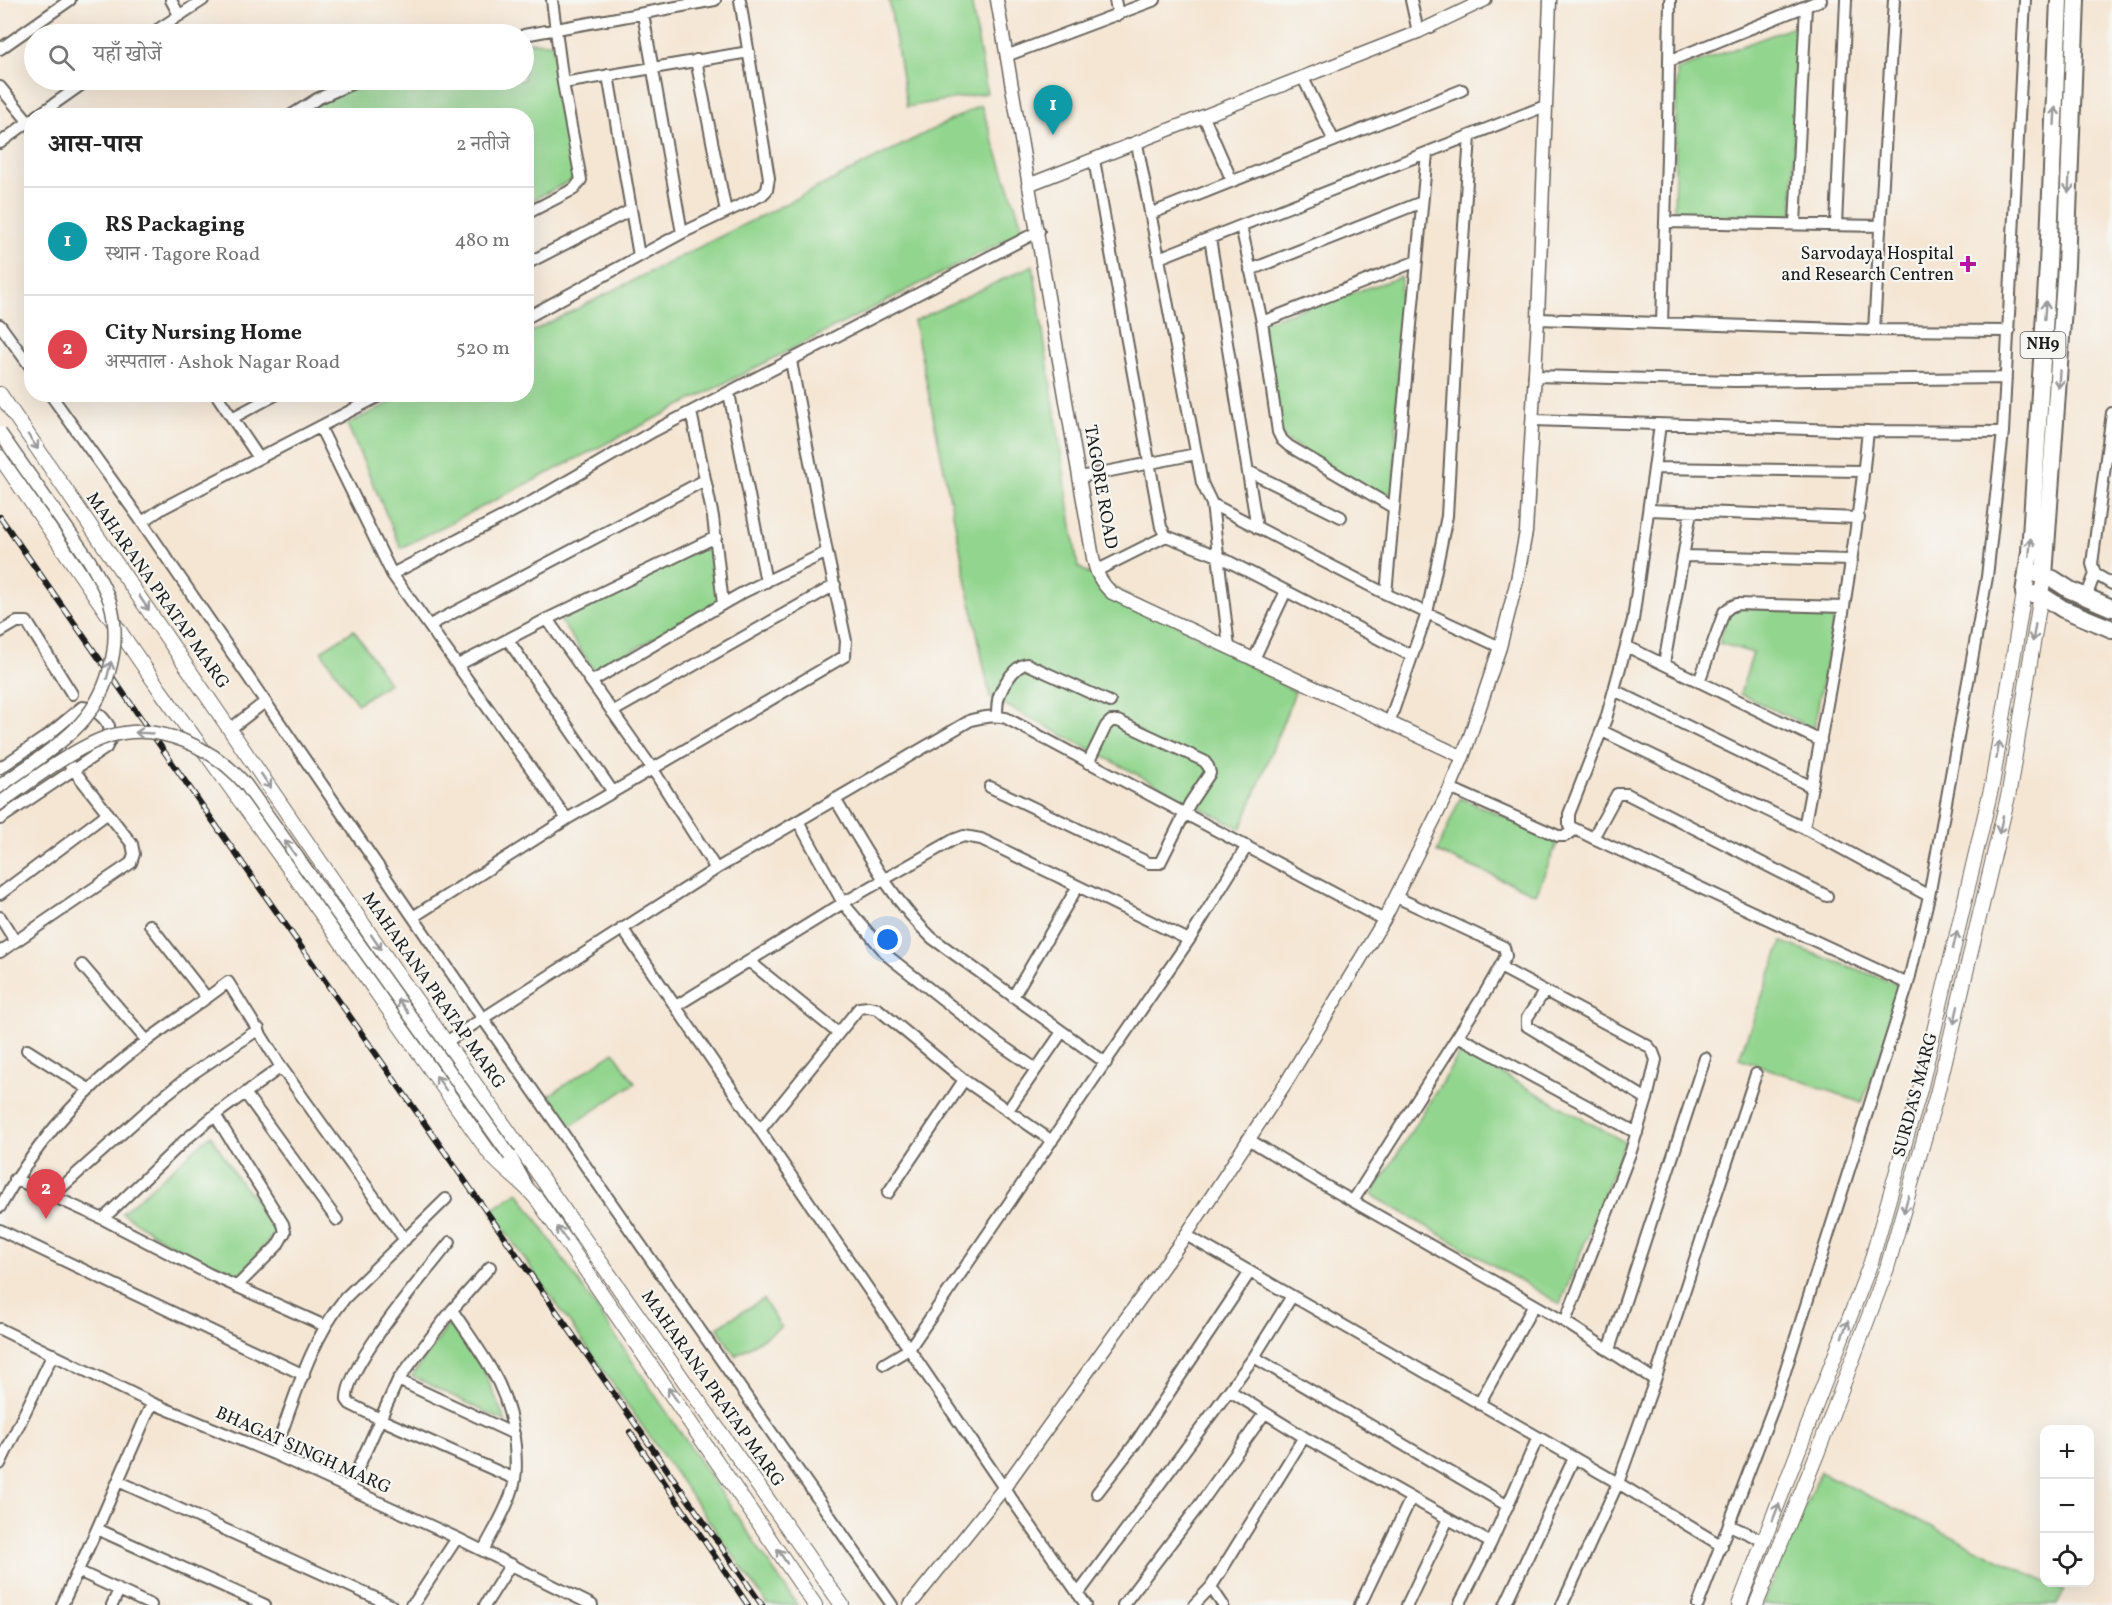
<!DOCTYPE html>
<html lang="hi">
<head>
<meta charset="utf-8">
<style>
	:root { --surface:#fff; --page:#f6f6f6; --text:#222; --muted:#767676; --line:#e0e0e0; --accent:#ea580c }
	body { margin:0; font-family:Vollkorn,"Noto Serif Devanagari",serif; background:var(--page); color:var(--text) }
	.controls { position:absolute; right:18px; bottom:18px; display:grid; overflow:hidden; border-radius:12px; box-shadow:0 6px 24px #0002 }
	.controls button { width:54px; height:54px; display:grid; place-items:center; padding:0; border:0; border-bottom:2px solid var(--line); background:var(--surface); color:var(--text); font:30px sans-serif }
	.you { position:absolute; left:888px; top:940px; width:21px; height:21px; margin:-15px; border:4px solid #fff; border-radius:50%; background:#1a73e8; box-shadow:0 0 0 9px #1a73e833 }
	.badge { display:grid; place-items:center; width:39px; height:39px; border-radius:50%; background:var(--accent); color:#fff; font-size:20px; font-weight:700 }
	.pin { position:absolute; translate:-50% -50px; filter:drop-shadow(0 2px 3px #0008) }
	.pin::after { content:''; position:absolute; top:32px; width:21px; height:18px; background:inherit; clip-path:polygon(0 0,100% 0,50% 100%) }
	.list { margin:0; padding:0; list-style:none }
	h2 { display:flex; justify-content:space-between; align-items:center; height:78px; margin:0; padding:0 24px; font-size:26px }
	h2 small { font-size:20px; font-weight:400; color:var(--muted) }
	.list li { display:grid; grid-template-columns:39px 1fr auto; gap:18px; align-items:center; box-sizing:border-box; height:108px; padding:0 24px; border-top:2px solid var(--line) }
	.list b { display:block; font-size:22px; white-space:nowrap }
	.list p { margin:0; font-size:20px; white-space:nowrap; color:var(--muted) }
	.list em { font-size:20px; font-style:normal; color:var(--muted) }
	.icon { flex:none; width:33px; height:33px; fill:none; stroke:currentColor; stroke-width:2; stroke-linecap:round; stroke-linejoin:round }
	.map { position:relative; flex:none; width:2112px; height:1605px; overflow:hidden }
	.search { position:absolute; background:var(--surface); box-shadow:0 6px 24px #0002; left:24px; top:24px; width:510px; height:66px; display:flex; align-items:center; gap:15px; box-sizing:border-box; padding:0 21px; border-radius:33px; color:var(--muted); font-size:22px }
	.panel { position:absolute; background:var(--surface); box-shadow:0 6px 24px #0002; left:24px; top:108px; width:510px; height:294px; border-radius:24px }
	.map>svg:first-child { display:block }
	.green { fill:#92d58e; stroke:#577855; stroke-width:1.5 }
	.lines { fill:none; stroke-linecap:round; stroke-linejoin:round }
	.minor-casing { stroke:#68635c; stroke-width:14 }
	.tertiary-casing { stroke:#68635c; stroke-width:15 }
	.secondary-casing { stroke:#68635c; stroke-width:16 }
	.trunk-casing { stroke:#68635c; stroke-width:20 }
	.minor { stroke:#fff; stroke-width:10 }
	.tertiary { stroke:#fff; stroke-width:12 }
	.secondary { stroke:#fff; stroke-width:14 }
	.trunk { stroke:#fff; stroke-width:16 }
	.rail-casing { stroke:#1c1c1c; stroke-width:6 }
	.rail { stroke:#f6f6f2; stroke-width:4; stroke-dasharray:11; stroke-linecap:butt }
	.tertiary-bridge-casing { stroke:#68635c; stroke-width:15; stroke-linecap:butt }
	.tertiary-bridge { stroke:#fff; stroke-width:12 }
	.oneway { stroke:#999 }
	.poi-dot { fill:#b5179e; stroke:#f6f6f2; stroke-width:2 }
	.labels { text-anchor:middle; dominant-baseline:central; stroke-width:4.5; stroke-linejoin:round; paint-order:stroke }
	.shield { fill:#f6f6f2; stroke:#5d5d5c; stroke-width:1.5 }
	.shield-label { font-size:16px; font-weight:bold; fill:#1c1c1c }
	.poi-label { font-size:18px; fill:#1c1c1c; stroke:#f6f6f2; text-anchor:end }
	.street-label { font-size:18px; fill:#1c1c1c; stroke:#f6f6f2 }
</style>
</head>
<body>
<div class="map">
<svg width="2112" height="1605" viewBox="0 0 2112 1605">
	<rect width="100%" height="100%" fill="#f6f6f2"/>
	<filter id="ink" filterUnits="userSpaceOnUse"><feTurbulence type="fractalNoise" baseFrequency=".0167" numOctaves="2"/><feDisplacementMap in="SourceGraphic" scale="12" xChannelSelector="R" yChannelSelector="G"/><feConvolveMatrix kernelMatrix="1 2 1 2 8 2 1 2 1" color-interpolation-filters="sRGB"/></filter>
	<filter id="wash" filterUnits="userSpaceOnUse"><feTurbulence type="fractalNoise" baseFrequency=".008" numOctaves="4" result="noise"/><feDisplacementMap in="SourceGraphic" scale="24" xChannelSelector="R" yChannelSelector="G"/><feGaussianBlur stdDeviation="1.35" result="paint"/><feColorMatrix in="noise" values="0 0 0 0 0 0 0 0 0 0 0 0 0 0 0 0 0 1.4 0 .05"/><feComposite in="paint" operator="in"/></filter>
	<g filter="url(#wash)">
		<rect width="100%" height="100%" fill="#f5e6d4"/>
		<path class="green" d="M 889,0 L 971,0 L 987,93 L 907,107 Z
			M 1796,26 L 1793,217 L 1674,215 L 1677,70 Z
			M 524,42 L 552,43 L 574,179 L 527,203 L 526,116 L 314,116 L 313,106 L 361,80 L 524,80 Z
			M 981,105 L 1024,231 L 401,548 L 347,424 L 406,395 L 526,394 L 527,334 Z
			M 1033,265 L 1078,567 L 1295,692 L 1241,829 L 990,697 L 914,321 Z
			M 1401,277 L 1394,508 L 1274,432 L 1262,322 Z
			M 712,542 L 720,600 L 595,672 L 560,620 Z
			M 1740,607 L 1835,611 L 1814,729 L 1740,694 L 1753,653 L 1719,643 L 1727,615 Z
			M 354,630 L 389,683 L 357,704 L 321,651 Z
			M 1460,798 L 1559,839 L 1536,894 L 1437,852 Z
			M 1782,942 L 1905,987 L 1862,1103 L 1739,1058 Z
			M 1461,1051 L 1625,1142 L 1560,1304 L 1372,1195 Z
			M 614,1052 L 635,1083 L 568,1128 L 547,1097 Z
			M 211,1135 L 237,1178 L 279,1228 L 238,1278 L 163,1240 L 122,1213 Z
			M 518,1192 L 797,1605 L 768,1605 L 491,1211 Z
			M 763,1299 L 781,1327 L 735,1356 L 717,1327 Z
			M 451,1322 L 483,1369 L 506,1422 L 412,1376 Z
			M 1820,1472 L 2064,1591 L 2057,1605 L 1762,1605 Z"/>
	</g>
	<g filter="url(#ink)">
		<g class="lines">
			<g class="minor-casing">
				<path id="minor" d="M 171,0 L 179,15
					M 1115,0 L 1118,15
					M 1411,0 L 1418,32
					M 643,14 L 682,233
					M 151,34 L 203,0
					M 524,35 L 715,0
					M 0,49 L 70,0
					M 1006,56 L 1155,0
					M 696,60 L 726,212
					M 1669,61 L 1821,0
					M 608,75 L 639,256
					M 1303,78 L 1334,141
					M 563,83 L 749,52
					M 0,87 L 32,126
					M 37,116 L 88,80
					M 290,116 L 317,99 L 360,80
					M 1204,117 L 1232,181
					M 0,143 L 32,119
					M 1137,144 L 1202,483 L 1212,504 L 1386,594 L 1500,647
					M 1094,160 L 1161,527 L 1166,536 L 1218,556 L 1412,656
					M 526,214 L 574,189 L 581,180 L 563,83 L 552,0
					M 1150,214 L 1462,90
					M 1665,222 L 1881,226
					M 1795,224 L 1806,6
					M 1836,225 L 1846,0
					M 1241,226 L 1262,322 L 1278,432 L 1282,440 L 1289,446 L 1394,508
					M 1210,238 L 1257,528
					M 1159,258 L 1545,106
					M 526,264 L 631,210
					M 1250,270 L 1422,202
					M 526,318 L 682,233 L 762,195 L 767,190 L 769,178 L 740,0
					M 1538,319 L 1874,330 L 2009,331
					M 1262,322 L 1417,261
					M 1662,323 L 1668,123 L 1670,0
					M 0,325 L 32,369
					M 1874,330 L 1894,0
					M 1534,376 L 1735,381 L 2006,378
					M 729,393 L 766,582
					M 50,394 L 142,522 L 483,1019 L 892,1605
					M 216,394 L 259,458
					M 2112,413 L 2092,564 L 2095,574 L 2112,584
					M 232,418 L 277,394
					M 1533,420 L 1868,431 L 2003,432
					M 1660,425 L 1633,620 L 1606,719 L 1569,814 L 1569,826 L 1593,838 L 1908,984
					M 320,427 L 392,574 L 567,819
					M 1654,468 L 1864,471
					M 1248,471 L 1341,517
					M 1080,477 L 1196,454
					M 1212,504 L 1229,647
					M 1649,510 L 1859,518
					M 142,522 L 163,508 L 383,394
					M 1683,556 L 1852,560
					M 1096,571 L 1166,536
					M 392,574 L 531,502 L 654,431 L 1039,231
					M 1386,594 L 1427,153
					M 2086,597 L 2095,574
					M 723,604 L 744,592 L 827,552
					M 547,619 L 652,768 L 716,869
					M 430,625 L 705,480
					M 0,632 L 17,622 L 27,622 L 72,694
					M 508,640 L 613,792
					M 1626,646 L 1821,741
					M 1254,659 L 1286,591
					M 1664,664 L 1691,512
					M 458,665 L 547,619 L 716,537
					M 591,682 L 723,604 L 713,517 L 691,412
					M 1699,682 L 1724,612 L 1730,607 L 1737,604 L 1844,607
					M 1614,690 L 1812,787
					M 612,712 L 835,585
					M 997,716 C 997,710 997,702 999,696 C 1003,685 1015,665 1027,664 L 1110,702
					M 1389,723 L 1427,613 L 1447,516 L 1457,330 L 1470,136
					M 230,729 L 265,702
					M 1602,731 L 1804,828 L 1929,896
					M 0,768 L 47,736 L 82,707 C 93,707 103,716 109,726 L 110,740 L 106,748 L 0,819
					M 990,787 L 1149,863 L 1160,863 L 1190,803 L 1210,773 L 1208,766 L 1204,761 L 1118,721 L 1111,721 L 1106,726 L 1088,763
					M 1450,788 L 1558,836 L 1565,836 L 1575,830
					M 835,799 C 864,847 891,899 932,938 L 1106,1063
					M 798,821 L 843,903 L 889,957 L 998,1043 L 1036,1069
					M 1804,828 C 1829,696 1854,564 1868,431
					M 1593,838 L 1617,794 L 1627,794 L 1827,896
					M 0,894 L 108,813
					M 0,917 L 15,941
					M 413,917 L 567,819 L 845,656 L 846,641 L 827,552 L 791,361
					M 150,925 L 207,998
					M 622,928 L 1004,1488 L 1086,1605
					M 0,952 L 131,863 L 134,854 L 132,844 L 47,736
					M 750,962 L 838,1033
					M 82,965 L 147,1041
					M 1500,967 L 1648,1046 L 1653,1052 L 1656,1060 L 1647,1099 L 1631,1151 L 1565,1322
					M 1544,992 L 1527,1018 L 1527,1026 L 1647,1099
					M 1013,997 L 1078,886
					M 676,1006 L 843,903 L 953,840 L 964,836 L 981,839 L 1189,940
					M 1458,1036 L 1637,1133
					M 446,1042 L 716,869 L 971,720 C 983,717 993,715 1006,718 L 1384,920
					M 27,1050 L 90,1090
					M 245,1093 L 337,1220
					M 1008,1110 L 1062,1032
					M 215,1115 L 283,1224 L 285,1232 L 277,1246 L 236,1287
					M 760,1130 L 859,1008 L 868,1007 L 878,1009 L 964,1080 L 1052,1141
					M 1248,1139 L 1319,1182 L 1565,1322 L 1655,1380
					M 15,1179 L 103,1219 L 209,1274 L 325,1326
					M 888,1193 L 964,1080
					M 52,1196 L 159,1100 L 192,1074 L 259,1029
					M 1353,1201 L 1485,993 L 1506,956 L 1504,947 L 1396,897
					M 0,1207 C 30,1153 72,1102 120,1062 C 154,1033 192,1010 228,982 L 281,1067 L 405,1240
					M 103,1219 L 184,1141 L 215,1115 L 281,1067
					M 0,1230 L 304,1375
					M 1186,1235 L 1618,1483 L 1722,1546
					M 450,1242 C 428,1270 344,1367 347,1400 L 350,1404 L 380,1419 L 515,1479
					M 452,1310 C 484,1358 510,1386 515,1446 C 516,1460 517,1475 513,1488 C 507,1510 493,1531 483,1551
					M 0,1329 L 152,1403 L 274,1454 L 457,1538 L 592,1605
					M 1609,1350 L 1705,1058
					M 1254,1357 L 1508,1506
					M 884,1364 L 909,1349 L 1189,940 L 1247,846
					M 398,1380 L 514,1434
					M 1230,1391 L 1304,1437 L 1491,1543
					M 1479,1404 L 1534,1305
					M 274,1454 C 294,1401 309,1342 345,1298 L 446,1199
					M 0,1464 L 53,1354
					M 118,1481 L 391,1605
					M 349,1488 L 398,1380 L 452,1310 L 490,1267
					M 1097,1493 L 1134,1445 L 1250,1272
					M 1729,1525 L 1764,1541
					M 97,1529 L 265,1605
					M 78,1571 L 151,1605
					M 1211,1587 L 1223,1605
					M 1078,1594 L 1254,1357 L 1292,1296
					M 62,1605 L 97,1529 L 152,1403
					M 112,1605 L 119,1590
					M 411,1605 L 415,1602 L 457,1538
					M 485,1605 L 511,1564
					M 1123,1605 L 1198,1507 L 1264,1414
					M 1194,1605 L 1211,1587 L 1304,1437
					M 1360,1605 L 1411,1498
					M 1407,1605 L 1448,1519
					M 1459,1605 L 1491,1543 L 1538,1437
					M 1505,1605 L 1574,1458
					M 1562,1605 L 1618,1483 L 1655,1380 L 1756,1074
					M 1698,1605 L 1775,1403 L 1908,984 L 1929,896 L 1987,577 L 2003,432 L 2025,0"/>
			</g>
			<g class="tertiary-casing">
				<path id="tertiary" d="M 997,0 L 1093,558 C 1096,573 1101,583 1112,593 L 1463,757
					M 1028,185 L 1418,32 L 1485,0
					M 510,1156 L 526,1185
					M 910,1605 L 1004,1488 L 1186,1235 L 1287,1081 L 1384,920 L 1450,788 L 1463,757 L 1500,647 L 1517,580 L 1526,532 L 1538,319 L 1550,0"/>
			</g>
			<g class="secondary-casing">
				<path id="secondary" d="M 0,394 L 385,956 L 842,1605
					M 0,457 L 160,690 L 301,885 L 490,1154 C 505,1172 525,1183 539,1202 L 815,1605
					M 1739,1605 L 1871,1262 L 1921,1086 L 1992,785 L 2024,593
					M 1756,1605 L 1817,1454 L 1887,1268 L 1937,1094 L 2009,792 L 2044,576"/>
			</g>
			<g class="trunk-casing">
				<path id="trunk" d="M 2059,0 L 2048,265 L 2030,552 L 2024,593 L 2041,595 L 2063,609 L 2112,629
					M 2034,573 L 2053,579 L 2070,590 L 2112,608
					M 2044,576 L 2066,266 L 2076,0"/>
			</g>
			<use href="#minor" class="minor"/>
			<use href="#tertiary" class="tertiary"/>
			<use href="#secondary" class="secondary"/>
			<use href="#trunk" class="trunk"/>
			<g class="rail-casing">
				<path id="rail" d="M 0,517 L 762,1605
					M 630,1432 L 748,1605"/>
			</g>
			<use href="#rail" class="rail"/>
			<g class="tertiary-bridge-casing">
				<path id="tertiary-bridge" d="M 0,433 L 89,560 C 97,574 105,587 110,602 C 123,646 107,699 74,730 C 52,751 25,768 0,786
					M 0,803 C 28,783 78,745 110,736 C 159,721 214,748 246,785 L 510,1156"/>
			</g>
			<use href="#tertiary-bridge" class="tertiary-bridge"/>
		</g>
		<defs><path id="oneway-shaft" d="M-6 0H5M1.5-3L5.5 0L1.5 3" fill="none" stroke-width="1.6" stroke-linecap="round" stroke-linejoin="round" transform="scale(1.5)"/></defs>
		<g class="oneway">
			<use href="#oneway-shaft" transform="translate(2055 116) rotate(-87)"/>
			<use href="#oneway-shaft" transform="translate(2069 184) rotate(92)"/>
			<use href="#oneway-shaft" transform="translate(2045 310) rotate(-86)"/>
			<use href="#oneway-shaft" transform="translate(2059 379) rotate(94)"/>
			<use href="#oneway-shaft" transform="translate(33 442) rotate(55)"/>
			<use href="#oneway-shaft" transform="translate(2030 547) rotate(-86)"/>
			<use href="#oneway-shaft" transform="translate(144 603) rotate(56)"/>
			<use href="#oneway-shaft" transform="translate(2034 633) rotate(99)"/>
			<use href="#oneway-shaft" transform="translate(109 670) rotate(-76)"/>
			<use href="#oneway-shaft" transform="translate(144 733) rotate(-177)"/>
			<use href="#oneway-shaft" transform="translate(1998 750) rotate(-80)"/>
			<use href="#oneway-shaft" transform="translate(266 781) rotate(56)"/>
			<use href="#oneway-shaft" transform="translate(2001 825) rotate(103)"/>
			<use href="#oneway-shaft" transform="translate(290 848) rotate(-126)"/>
			<use href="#oneway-shaft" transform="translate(1955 940) rotate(-77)"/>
			<use href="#oneway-shaft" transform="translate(376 942) rotate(56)"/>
			<use href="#oneway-shaft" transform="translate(403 1006) rotate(-126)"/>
			<use href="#oneway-shaft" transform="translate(1956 1015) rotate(103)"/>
			<use href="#oneway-shaft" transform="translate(441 1083) rotate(-125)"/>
			<use href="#oneway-shaft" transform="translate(1906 1204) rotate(106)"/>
			<use href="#oneway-shaft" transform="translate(562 1234) rotate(-125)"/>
			<use href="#oneway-shaft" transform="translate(1845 1329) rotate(-69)"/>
			<use href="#oneway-shaft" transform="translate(673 1395) rotate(-125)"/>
			<use href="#oneway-shaft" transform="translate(1776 1512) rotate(-69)"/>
			<use href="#oneway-shaft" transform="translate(782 1556) rotate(-124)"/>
		</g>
	</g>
	<path class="poi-dot" d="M1965 255h6v6h6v6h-6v6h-6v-6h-6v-6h6z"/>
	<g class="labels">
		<rect class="shield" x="2020.5" y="332" width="45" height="26" rx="4.5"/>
		<g class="shield-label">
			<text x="2043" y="345">NH9</text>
		</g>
		<g class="poi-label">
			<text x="1954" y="254">Sarvodaya Hospital<tspan x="1954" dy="21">and Research Centren</tspan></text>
		</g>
		<g class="street-label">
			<text transform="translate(1100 487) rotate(80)">TAGORE ROAD</text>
			<text transform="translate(157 591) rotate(55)">MAHARANA PRATAP MARG</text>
			<text transform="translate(433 991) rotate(55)">MAHARANA PRATAP MARG</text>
			<text transform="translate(1916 1095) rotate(-75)">SURDAS MARG</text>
			<text transform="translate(712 1389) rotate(55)">MAHARANA PRATAP MARG</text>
			<text transform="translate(303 1451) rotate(24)">BHAGAT SINGH MARG</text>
		</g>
	</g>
</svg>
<div class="controls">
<button>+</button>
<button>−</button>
<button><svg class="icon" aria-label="locate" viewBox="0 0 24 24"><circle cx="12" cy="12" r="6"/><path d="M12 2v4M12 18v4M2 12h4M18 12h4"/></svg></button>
</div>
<div class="you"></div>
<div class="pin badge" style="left:1053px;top:135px;background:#0f9aa8">1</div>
<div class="pin badge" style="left:46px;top:1219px;background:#e0444e">2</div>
<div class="search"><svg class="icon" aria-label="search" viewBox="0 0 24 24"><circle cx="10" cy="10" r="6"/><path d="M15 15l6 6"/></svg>यहाँ खोजें</div>
<section class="panel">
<h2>आस-पास<small>2 नतीजे</small></h2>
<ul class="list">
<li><span class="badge" style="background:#0f9aa8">1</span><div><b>RS Packaging</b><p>स्थान · Tagore Road</p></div><em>480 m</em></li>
<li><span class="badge" style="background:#e0444e">2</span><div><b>City Nursing Home</b><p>अस्पताल · Ashok Nagar Road</p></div><em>520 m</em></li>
</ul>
</section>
</div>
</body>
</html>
